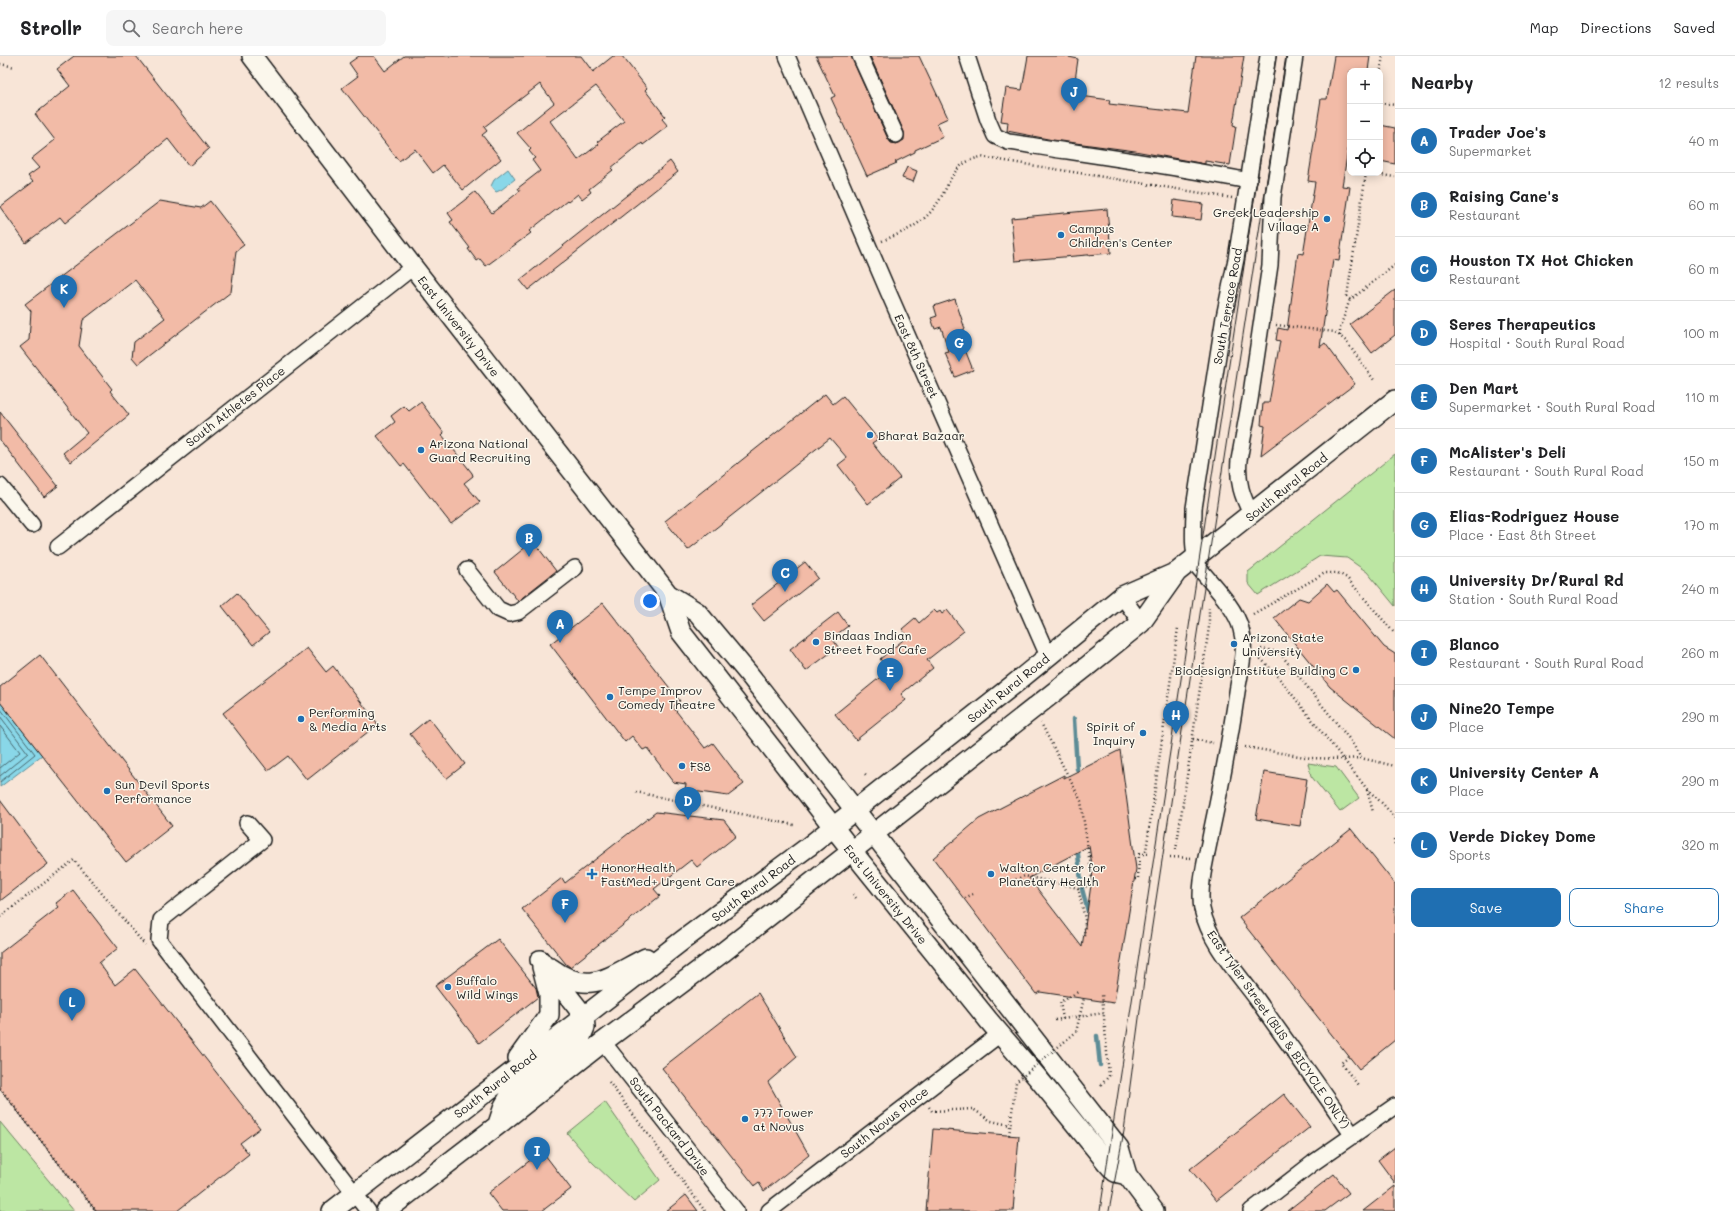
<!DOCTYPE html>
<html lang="en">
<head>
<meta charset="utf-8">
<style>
	:root { --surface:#fff; --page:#f6f6f6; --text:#202124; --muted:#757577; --line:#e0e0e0; --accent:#1f6fb2 }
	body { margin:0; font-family:Mali,sans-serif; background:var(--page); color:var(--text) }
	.controls { position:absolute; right:12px; top:12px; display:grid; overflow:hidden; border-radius:8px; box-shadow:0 2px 10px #0003 }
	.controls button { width:36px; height:36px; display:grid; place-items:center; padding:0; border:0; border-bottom:1px solid var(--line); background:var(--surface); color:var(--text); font:20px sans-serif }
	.you { position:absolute; left:650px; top:545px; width:14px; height:14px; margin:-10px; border:3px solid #fff; border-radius:50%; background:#1a73e8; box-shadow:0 0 0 6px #1a73e833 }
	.badge { display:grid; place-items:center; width:26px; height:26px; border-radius:50%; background:var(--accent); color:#fff; font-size:13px; font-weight:700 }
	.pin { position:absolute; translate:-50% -33px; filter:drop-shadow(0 1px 2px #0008) }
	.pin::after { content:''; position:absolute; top:21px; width:14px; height:12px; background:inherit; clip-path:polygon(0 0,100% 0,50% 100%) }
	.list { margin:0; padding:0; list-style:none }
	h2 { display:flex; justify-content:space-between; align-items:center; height:52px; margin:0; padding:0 16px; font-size:17px }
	h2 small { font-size:13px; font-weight:400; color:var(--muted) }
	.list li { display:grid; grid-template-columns:26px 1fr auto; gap:12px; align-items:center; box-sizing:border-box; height:64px; padding:0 16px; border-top:1px solid var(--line) }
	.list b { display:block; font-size:15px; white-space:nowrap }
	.list p { margin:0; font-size:13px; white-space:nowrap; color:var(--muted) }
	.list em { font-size:13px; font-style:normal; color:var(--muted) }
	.actions { display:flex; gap:8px; padding:12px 16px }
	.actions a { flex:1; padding:9px 0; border:1px solid var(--accent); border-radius:8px; text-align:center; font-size:14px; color:var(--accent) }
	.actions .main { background:var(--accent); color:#fff }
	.icon { flex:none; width:22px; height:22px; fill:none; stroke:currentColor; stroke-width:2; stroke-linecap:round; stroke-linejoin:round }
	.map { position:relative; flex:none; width:1395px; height:1155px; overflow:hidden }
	header { display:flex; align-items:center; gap:24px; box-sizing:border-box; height:56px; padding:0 20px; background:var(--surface); border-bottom:1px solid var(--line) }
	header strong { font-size:19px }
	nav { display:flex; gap:22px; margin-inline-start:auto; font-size:14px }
	.search { width:280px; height:36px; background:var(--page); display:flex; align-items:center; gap:10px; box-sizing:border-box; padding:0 14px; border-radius:8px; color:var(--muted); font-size:15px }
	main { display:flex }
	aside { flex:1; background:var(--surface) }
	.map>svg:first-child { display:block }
	.green { fill:#bce6a3; stroke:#6c8160 }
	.water { fill:#89d7e8; stroke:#5d8c96 }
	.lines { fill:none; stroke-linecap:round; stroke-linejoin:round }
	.shore { stroke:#48676e; stroke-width:1 }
	.stream { stroke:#5d8c96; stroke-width:4.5 }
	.building { fill:#f2bba7; stroke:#1c1c1c; fill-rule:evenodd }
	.minor-casing { stroke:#1c1c1c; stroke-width:18 }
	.major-casing { stroke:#1c1c1c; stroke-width:22 }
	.path { stroke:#1c1c1c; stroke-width:2.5; stroke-dasharray:1 3; stroke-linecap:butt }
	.minor { stroke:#fbf7ec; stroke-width:15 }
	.major { stroke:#fbf7ec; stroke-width:19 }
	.tram { stroke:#1c1c1c; stroke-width:1 }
	.path-bridge { stroke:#1c1c1c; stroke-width:2.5; stroke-dasharray:1 3; stroke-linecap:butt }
	.poi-dot { fill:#1f6fb2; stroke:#fbf7ec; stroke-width:1.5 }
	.labels { text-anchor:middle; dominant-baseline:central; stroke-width:3; stroke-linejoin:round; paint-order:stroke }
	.poi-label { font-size:12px; fill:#1c1c1c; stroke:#fbf7ec; text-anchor:start }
	.street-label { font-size:12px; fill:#1c1c1c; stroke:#fbf7ec }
</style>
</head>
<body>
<header>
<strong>Strollr</strong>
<div class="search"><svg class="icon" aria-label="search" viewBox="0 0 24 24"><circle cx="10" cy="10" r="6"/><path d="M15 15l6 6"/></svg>Search here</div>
<nav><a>Map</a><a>Directions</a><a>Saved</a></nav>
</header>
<main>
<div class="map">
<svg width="1395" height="1155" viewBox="0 0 1395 1155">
	<rect width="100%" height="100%" fill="#f8e5d7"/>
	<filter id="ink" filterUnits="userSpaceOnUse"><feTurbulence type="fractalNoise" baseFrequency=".025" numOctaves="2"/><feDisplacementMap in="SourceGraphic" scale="8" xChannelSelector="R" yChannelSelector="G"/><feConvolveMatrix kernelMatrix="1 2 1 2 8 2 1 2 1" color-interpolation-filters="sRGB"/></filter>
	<g filter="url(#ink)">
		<path class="green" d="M 1395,398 L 1395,550 L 1367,516 L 1347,502 L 1320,500 L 1258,539 L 1248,527 L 1248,516 Z
			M 1308,707 L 1336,711 L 1359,742 L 1340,756 L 1311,720 Z
			M 605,1046 L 660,1124 L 634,1146 L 592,1106 L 567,1077 Z
			M 0,1066 L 74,1155 L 0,1155 Z"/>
		<path class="water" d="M 508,113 L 515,123 L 501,134 L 496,136 L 491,130 L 494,124 Z
			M 0,646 L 42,699 L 0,731 Z"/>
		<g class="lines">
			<path class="shore" d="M 0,652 L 35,698 L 0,726
				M 0,660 L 28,697 L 0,720
				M 0,670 L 20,696 L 0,712"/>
			<path class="stream" d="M 1074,663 L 1077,713
				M 1077,790 L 1082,833 L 1089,859
				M 1097,980 L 1100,1009"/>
		</g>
		<path class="building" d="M 74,0 L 136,0 L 209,93 L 189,110 L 168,83 L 65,167 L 60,161 L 26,187 L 0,151 L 33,126 L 28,120 L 39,112 L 31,103 L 55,84 L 35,58 L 70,30 L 57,13 Z
			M 359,0 L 374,0 L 385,15 L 404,0 L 581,0 L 593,16 L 613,0 L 622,0 L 647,32 L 645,34 L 665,60 L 662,63 L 668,70 L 643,89 L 642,87 L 611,112 L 613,114 L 589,133 L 591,136 L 582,143 L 578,138 L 568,146 L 567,145 L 529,175 L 531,177 L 486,210 L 480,203 L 477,205 L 468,193 L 470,192 L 450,166 L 453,164 L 448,157 L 475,136 L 492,157 L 520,135 L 518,132 L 540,115 L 532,104 L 535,102 L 529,95 L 531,93 L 517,77 L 554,47 L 540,28 L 484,71 L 487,75 L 482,79 L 501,103 L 463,134 L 443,109 L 433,117 L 415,93 L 399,105 L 342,32 L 358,20 L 349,7 ZM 596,30 L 624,65 L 597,86 L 599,88 L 578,104 L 550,65 Z
			M 816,0 L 851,0 L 888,83 L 891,87 L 896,88 L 904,84 L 904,76 L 870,0 L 919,0 L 948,62 L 937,67 L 943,81 L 915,94 L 915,96 L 895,106 L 897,107 L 867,120 L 831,42 L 835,40 Z
			M 1028,0 L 1069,0 L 1069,1 L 1078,3 L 1073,39 L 1110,44 L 1109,48 L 1188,57 L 1196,0 L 1244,0 L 1233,69 L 1236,70 L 1230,109 L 1205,105 L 1205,108 L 1135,95 L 1053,84 L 1007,75 L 1008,66 L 1001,65 L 1006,32 L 1022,34 Z
			M 1334,0 L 1370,0 L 1368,15 L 1350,15 L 1350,82 L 1342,130 L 1350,131 L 1339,205 L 1333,204 L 1320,291 L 1325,287 L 1355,328 L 1261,399 L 1265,370 L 1261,369 L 1263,347 L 1269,347 L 1280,285 L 1276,284 L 1278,272 L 1287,274 L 1298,197 L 1303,198 L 1315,126 L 1308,125 L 1321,43 L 1327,43 Z
			M 1380,69 L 1395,72 L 1395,108 L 1380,105 Z
			M 670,105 L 678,116 L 528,234 L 520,224 Z
			M 907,111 L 917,115 L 913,126 L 902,122 Z
			M 1174,144 L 1203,148 L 1201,164 L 1172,161 Z
			M 160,145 L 201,152 L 210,145 L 244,189 L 236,195 L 231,236 L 138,308 L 132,301 L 134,286 L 165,262 L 135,224 L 83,264 L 79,290 L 112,333 L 110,335 L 129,359 L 71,406 L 63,397 L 87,377 L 20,291 L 29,284 L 31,255 L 25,248 Z
			M 1107,153 L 1111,197 L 1015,205 L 1011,162 Z
			M 1395,234 L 1395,279 L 1372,297 L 1350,268 Z
			M 955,243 L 965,273 L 958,276 L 973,314 L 955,321 L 945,297 L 949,296 L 941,271 L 935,273 L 931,262 L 937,260 L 934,250 Z
			M 825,338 L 833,348 L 843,340 L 878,383 L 872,387 L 900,422 L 868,448 L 838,409 L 847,402 L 830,382 L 688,494 L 665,465 Z
			M 421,346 L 444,377 L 442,379 L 472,417 L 473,420 L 464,427 L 480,446 L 451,468 L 404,408 L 401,410 L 377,380 L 395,366 L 391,360 L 404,350 L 409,355 Z
			M 0,356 L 58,430 L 44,441 L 0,384 Z
			M 533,485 L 556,515 L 518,545 L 495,516 Z
			M 805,506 L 818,522 L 764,565 L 751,549 Z
			M 1327,528 L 1334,536 L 1337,534 L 1384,591 L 1395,598 L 1395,683 L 1330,631 L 1274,562 L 1299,542 L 1308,545 Z
			M 237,537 L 269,576 L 253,589 L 222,550 Z
			M 603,547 L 680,645 L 673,651 L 705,692 L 713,687 L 744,728 L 728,740 L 685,734 L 686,728 L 673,726 L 647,692 L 643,694 L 632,680 L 625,686 L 550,588 Z
			M 934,554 L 937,557 L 940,555 L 942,558 L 947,554 L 964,575 L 927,604 L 933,612 L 901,638 L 906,644 L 856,684 L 835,658 L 889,614 L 880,603 L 908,580 L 902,573 L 915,562 L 919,567 Z
			M 838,556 L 848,570 L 832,582 L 838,591 L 806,615 L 790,593 Z
			M 307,592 L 326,616 L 333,610 L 378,668 L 307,724 L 288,700 L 268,715 L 223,657 Z
			M 40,599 L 172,770 L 126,806 L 0,646 L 0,631 Z
			M 429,662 L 465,708 L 446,723 L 410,678 Z
			M 1120,694 L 1136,813 L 1114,947 L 1040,936 L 1036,938 L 933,802 L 979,763 L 1064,719 L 1064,722 ZM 1089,790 L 1093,815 L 1082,891 L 1029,822 Z
			M 1264,716 L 1307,723 L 1300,770 L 1256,763 Z
			M 0,744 L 48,808 L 0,845 Z
			M 656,756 L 724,764 L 736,780 L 697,811 L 691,804 L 654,833 L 660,840 L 570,911 L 566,908 L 522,853 L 562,822 L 565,827 Z
			M 1351,773 L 1395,828 L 1395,984 L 1359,1013 L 1239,862 Z
			M 73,834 L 118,892 L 99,907 L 115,929 L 135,913 L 260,1072 L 240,1087 L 249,1098 L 177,1155 L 96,1155 L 0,1033 L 0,897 L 59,851 L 56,847 Z
			M 498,883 L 536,932 L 538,941 L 479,987 L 435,930 Z
			M 758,937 L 797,1001 L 768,1026 L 809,1099 L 764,1135 L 759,1127 L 755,1130 L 662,1012 Z
			M 1284,1038 L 1310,1071 L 1216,1145 L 1190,1113 Z
			M 933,1073 L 1019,1080 L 1013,1155 L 926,1155 Z
			M 1395,1091 L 1395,1127 L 1378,1104 Z
			M 542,1095 L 571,1133 L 542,1155 L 502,1155 L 488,1137 Z
			M 1334,1118 L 1349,1137 L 1325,1155 L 1287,1155 Z
			M 1395,1130 L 1395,1155 L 1363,1155 Z
			M 686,1139 L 698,1155 L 666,1155 Z"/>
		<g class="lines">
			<g class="minor-casing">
				<path id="minor" d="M 787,0 L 887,233 L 1048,600
					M 860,0 L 896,79
					M 967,0 L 988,64 L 995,80 L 1008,86 C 1028,88 1048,93 1068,95 C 1128,104 1189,113 1249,125
					M 1268,0 L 1236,203 L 1224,261 L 1194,452 C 1194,472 1191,491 1198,511 C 1212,528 1236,552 1241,573 C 1247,593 1240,616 1237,636 C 1230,684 1221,730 1211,777 C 1207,799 1198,830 1202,853 C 1209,886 1236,915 1256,942 C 1288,988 1322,1033 1353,1080
					M 0,430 L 32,469
					M 1252,459 C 1242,441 1237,425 1239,404 L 1250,344 L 1270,209 L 1273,141 L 1295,0
					M 58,491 L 413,211
					M 467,514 L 498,553 L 509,558 L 518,556 L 575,512
					M 1122,540 L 1141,567
					M 247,767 L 262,784 L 161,864 L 159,884 L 368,1155
					M 603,986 L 736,1155
					M 769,1155 L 1000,978
					M 1251,1155 L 1313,1107 L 1395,1050"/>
			</g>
			<g class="major-casing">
				<path id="major" d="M 252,0 L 413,211 L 668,538 L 697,556 L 748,617 L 1119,1092 L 1127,1119 L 1154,1155
					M 668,538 L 681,576 L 852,795 L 989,965 L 1037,1021 L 1107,1107 L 1115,1116 L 1127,1119
					M 551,912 C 590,941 609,920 646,902
					M 518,1002 L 549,959 L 549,938 L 542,911
					M 498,1068 L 504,1050 L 512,1036 L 580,983 L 585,971 L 584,960 L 540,904
					M 332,1155 L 683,884 L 808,791 L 1013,629 L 1122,540 L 1177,516
					M 386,1155 L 498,1069 L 603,986 L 722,897 L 1085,612 L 1141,567 L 1177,516 L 1395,344"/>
			</g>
			<path class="path" d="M 0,8 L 15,11
				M 1380,18 L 1383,0
				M 1380,47 L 1395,49
				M 1366,117 L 1347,240 L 1350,243 L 1354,241 L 1395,209
				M 1367,117 L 1395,121
				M 882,185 C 901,177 920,170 933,153 C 952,130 948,108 981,101 L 1232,142
				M 1276,269 L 1335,276 L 1346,285 L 1374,324
				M 1340,280 L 1340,272 L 1350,243
				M 1253,558 L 1325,517 L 1338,517 L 1347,522 L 1395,578
				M 1261,593 L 1279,596 L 1351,685 L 1361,702
				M 1257,601 L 1260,602 L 1275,617 L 1367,733 L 1383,748 L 1395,762
				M 1193,683 L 1213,687
				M 1245,691 L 1311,702 L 1343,703 L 1361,702 L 1395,710
				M 865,718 L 867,720
				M 1367,734 L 1373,756
				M 636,736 L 794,769
				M 1394,783 L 1395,790
				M 1176,794 L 1209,571 L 1209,552
				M 1170,801 L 1193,802
				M 1135,823 L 1138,823 L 1139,798 L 1148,798 L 1146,795 L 1178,572
				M 1008,826 L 1025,820 L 1078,832 L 1093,829 L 1081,745 L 1041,667
				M 1078,832 L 1085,863 L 1084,881
				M 853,838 L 856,842
				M 965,842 L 973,838
				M 0,861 L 74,804 L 145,889
				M 1063,963 L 1060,946 L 1078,936
				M 1055,964 L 1104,957
				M 1349,1001 L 1341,1007 L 1358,1029
				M 609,1026 L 705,1155
				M 1101,1029 L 1109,1020 L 1102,938
				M 0,1032 L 96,1155
				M 929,1051 L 932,1055 L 973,1053 L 991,1065 L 1010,1069"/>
			<use href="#minor" class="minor"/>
			<use href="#major" class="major"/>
			<path class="tram" d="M 1100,1155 L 1276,0
				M 1109,1155 L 1124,1075 L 1147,902 L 1286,0"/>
			<path class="path-bridge" d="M 1009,1079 L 1016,1026 L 1076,976 L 1084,942"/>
		</g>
	</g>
	<g class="poi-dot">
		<circle cx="1327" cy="163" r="4"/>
		<circle cx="1061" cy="179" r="4"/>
		<circle cx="870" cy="379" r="4"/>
		<circle cx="421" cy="394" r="4"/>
		<circle cx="816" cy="586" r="4"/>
		<circle cx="1234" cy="588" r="4"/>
		<circle cx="1356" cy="614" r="4"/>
		<circle cx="610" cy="641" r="4"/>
		<circle cx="301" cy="663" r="4"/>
		<circle cx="1143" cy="677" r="4"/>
		<circle cx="682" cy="710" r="4"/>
		<circle cx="107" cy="735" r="4"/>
		<path d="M590 812h4v4h4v4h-4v4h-4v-4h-4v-4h4z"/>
		<circle cx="991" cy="818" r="4"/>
		<circle cx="448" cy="931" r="4"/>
		<circle cx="745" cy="1063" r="4"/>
	</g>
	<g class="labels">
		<g class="poi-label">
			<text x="1319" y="156" text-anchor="end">Greek Leadership<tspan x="1319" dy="14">Village A</tspan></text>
			<text x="1069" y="172">Campus<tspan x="1069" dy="14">Children's Center</tspan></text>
			<text x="878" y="379">Bharat Bazaar</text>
			<text x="429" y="387">Arizona National<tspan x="429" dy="14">Guard Recruiting</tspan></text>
			<text x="824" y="579">Bindaas Indian<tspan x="824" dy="14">Street Food Cafe</tspan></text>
			<text x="1242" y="581">Arizona State<tspan x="1242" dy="14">University</tspan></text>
			<text x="1348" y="614" text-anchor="end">Biodesign Institute Building C</text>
			<text x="618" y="634">Tempe Improv<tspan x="618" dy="14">Comedy Theatre</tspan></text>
			<text x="309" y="656">Performing<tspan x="309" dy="14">&amp; Media Arts</tspan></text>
			<text x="1135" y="670" text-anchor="end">Spirit of<tspan x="1135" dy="14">Inquiry</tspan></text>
			<text x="690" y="710">FS8</text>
			<text x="115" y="728">Sun Devil Sports<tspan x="115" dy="14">Performance</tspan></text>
			<text x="601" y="811">HonorHealth<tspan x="601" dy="14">FastMed+ Urgent Care</tspan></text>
			<text x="999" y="811">Walton Center for<tspan x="999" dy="14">Planetary Health</tspan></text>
			<text x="456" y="924">Buffalo<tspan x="456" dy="14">Wild Wings</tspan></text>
			<text x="753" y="1056">777 Tower<tspan x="753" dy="14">at Novus</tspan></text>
		</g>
		<g class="street-label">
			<text transform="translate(1227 250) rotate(-80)">South Terrace Road</text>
			<text transform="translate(459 270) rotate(52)">East University Drive</text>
			<text transform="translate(917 300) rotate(66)">East 8th Street</text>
			<text transform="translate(235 350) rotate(-38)">South Athletes Place</text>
			<text transform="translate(1286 431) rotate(-39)">South Rural Road</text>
			<text transform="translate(1008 632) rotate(-39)">South Rural Road</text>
			<text transform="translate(753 832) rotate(-37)">South Rural Road</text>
			<text transform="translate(886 838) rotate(51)">East University Drive</text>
			<text transform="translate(1279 973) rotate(55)">East Tyler Street (BUS &amp; BICYCLE ONLY)</text>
			<text transform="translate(495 1028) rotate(-38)">South Rural Road</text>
			<text transform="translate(884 1066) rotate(-38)">South Novus Place</text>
			<text transform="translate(670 1070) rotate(52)">South Packard Drive</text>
		</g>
	</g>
</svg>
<div class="controls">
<button>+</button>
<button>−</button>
<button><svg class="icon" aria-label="locate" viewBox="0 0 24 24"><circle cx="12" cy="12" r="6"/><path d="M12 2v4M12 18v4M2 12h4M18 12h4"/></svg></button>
</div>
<div class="you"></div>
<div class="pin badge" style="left:560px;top:587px">A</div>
<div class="pin badge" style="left:529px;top:501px">B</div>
<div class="pin badge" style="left:785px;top:536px">C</div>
<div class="pin badge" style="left:688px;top:764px">D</div>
<div class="pin badge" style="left:890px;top:635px">E</div>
<div class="pin badge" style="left:565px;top:867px">F</div>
<div class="pin badge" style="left:959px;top:306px">G</div>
<div class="pin badge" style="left:1176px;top:678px">H</div>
<div class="pin badge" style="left:537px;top:1114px">I</div>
<div class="pin badge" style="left:1074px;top:55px">J</div>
<div class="pin badge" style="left:64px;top:252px">K</div>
<div class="pin badge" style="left:72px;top:965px">L</div>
</div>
<aside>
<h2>Nearby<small>12 results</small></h2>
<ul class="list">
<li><span class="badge">A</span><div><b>Trader Joe's</b><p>Supermarket</p></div><em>40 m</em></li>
<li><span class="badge">B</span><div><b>Raising Cane's</b><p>Restaurant</p></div><em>60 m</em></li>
<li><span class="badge">C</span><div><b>Houston TX Hot Chicken</b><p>Restaurant</p></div><em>60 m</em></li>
<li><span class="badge">D</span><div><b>Seres Therapeutics</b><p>Hospital · South Rural Road</p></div><em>100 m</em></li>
<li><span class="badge">E</span><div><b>Den Mart</b><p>Supermarket · South Rural Road</p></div><em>110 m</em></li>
<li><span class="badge">F</span><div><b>McAlister's Deli</b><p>Restaurant · South Rural Road</p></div><em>150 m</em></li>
<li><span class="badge">G</span><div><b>Elias-Rodriguez House</b><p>Place · East 8th Street</p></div><em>170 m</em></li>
<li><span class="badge">H</span><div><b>University Dr/Rural Rd</b><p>Station · South Rural Road</p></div><em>240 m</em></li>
<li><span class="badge">I</span><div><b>Blanco</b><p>Restaurant · South Rural Road</p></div><em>260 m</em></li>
<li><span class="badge">J</span><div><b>Nine20 Tempe</b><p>Place</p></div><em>290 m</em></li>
<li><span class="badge">K</span><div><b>University Center A</b><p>Place</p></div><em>290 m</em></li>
<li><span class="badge">L</span><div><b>Verde Dickey Dome</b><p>Sports</p></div><em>320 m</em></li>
</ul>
<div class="actions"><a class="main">Save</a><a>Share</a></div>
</aside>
</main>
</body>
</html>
